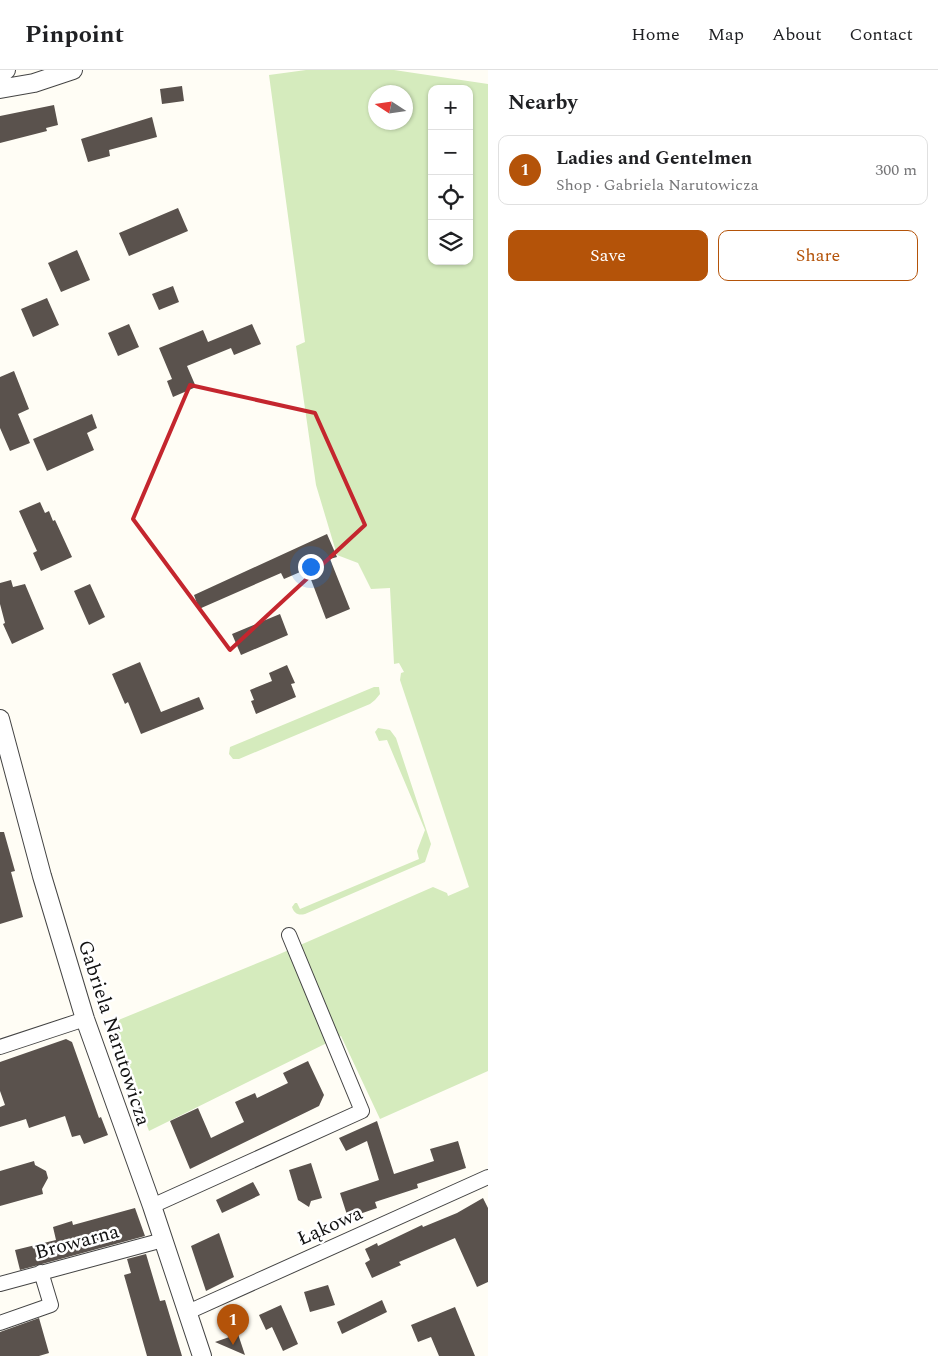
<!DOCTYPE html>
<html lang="en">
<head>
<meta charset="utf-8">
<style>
	:root { --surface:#fff; --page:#f2f2f2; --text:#202124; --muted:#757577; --line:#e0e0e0; --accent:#b45309 }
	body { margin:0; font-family:Spectral,serif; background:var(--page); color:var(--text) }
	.controls { position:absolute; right:15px; top:15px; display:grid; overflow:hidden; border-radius:10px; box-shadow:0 1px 4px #0004 }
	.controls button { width:45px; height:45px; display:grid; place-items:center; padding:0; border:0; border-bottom:1px solid var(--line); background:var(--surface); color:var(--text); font:25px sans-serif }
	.compass { position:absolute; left:368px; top:15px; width:45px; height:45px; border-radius:50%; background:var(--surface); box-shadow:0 1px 4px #0004; rotate:282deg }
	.you { position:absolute; left:310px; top:496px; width:18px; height:18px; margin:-12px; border:4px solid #fff; border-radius:50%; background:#1a73e8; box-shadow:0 0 0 8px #1a73e833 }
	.badge { display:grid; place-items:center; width:32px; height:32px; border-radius:50%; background:var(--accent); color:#fff; font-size:16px; font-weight:700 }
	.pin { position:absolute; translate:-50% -41px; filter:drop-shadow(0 1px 2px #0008) }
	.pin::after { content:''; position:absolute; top:26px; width:18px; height:15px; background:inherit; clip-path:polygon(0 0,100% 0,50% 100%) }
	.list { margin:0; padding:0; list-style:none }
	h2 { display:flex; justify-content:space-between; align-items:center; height:65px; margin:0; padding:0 20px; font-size:21px }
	h2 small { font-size:16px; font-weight:400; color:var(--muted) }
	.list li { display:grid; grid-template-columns:32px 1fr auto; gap:15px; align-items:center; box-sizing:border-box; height:70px; margin:0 10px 10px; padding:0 10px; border:1px solid var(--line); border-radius:10px }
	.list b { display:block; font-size:19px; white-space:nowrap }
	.list p { margin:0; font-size:16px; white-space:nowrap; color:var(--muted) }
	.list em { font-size:16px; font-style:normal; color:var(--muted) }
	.actions { display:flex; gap:10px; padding:15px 20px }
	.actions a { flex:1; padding:11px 0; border:1px solid var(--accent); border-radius:10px; text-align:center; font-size:18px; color:var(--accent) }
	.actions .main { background:var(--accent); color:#fff }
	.icon { flex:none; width:28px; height:28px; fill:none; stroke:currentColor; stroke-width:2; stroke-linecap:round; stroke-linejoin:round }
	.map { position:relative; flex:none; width:488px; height:1286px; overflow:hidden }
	header { display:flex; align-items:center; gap:30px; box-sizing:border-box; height:70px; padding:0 25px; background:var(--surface); border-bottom:1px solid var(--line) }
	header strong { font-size:24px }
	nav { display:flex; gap:28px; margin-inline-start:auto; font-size:18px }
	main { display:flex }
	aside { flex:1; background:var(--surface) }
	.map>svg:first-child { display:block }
	.green { fill:#d5ebbd; fill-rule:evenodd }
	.building { fill:#5a524d }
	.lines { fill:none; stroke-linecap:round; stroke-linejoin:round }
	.minor-casing { stroke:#444; stroke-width:16 }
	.tertiary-casing { stroke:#444; stroke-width:20 }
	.minor { stroke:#fff; stroke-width:14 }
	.tertiary { stroke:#fff; stroke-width:18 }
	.marked { fill:none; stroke:#c4262e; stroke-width:4; stroke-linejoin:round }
	.labels { text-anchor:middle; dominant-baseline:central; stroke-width:5; stroke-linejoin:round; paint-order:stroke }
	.street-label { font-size:20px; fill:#111; stroke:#fff }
</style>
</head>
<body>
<header>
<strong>Pinpoint</strong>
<nav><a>Home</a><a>Map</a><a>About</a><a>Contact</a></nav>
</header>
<main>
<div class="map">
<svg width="488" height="1286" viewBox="0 0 488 1286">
	<rect width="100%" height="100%" fill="#fffdf5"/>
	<path class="green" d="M 306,0 L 394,0 L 488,14 L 488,1001 L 380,1049 L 341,966 L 149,1061 L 112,961 L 116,951 L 275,886 L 433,817 L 447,823 L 448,826 L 469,817 L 400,610 L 401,603 L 404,602 L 399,593 L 394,594 L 390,518 L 371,519 L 358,493 L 337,485 L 316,415 L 296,276 L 305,272 L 269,5 ZM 432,19 L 469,19 L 469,191 L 432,191 ZM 376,22 L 406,22 L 406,52 L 376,52 Z
		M 374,617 L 379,617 L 380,624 L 375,630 L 370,634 L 239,689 L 233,689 L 229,684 L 230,677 Z
		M 378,658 L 390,660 L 396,668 L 431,774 L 425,792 L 305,844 C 298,846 294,843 292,837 L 295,833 L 297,833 L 300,839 L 419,789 L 417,781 L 425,760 L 387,670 L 379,671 L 375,662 Z"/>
	<path class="building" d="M 182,16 L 184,31 L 162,34 L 160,19 Z
		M 54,35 L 58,55 L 46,58 L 47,61 L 0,73 L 0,46 Z
		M 152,47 L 157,67 L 109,80 L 110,86 L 88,92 L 81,69 Z
		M 178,138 L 188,161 L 129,186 L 119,163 Z
		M 77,180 L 90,210 L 61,222 L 48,193 Z
		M 173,216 L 179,232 L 159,240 L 152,224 Z
		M 47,228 L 59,255 L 33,267 L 21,239 Z
		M 129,254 L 139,277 L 118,286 L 108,263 Z
		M 252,254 L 261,274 L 234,285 L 231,278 L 187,296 L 196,317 L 173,327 L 167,311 L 172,309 L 159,278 L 203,260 L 208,272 Z
		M 14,301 L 29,339 L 18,344 L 30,373 L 10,381 L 0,358 L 0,307 Z
		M 92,344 L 97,358 L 87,363 L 94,380 L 47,401 L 33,369 Z
		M 40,432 L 45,443 L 49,441 L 53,451 L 55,450 L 72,487 L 41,501 L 33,483 L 37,481 L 19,441 Z
		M 327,464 L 337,487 L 330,489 L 350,539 L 326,549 L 307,499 L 284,509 L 281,503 L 199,539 L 194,525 Z
		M 11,510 L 13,517 L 25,514 L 44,559 L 12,574 L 3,554 L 5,553 L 0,534 L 0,513 Z
		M 90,514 L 105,547 L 89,555 L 74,521 Z
		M 280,544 L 288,565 L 241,585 L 232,564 Z
		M 140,592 L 161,642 L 199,627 L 204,639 L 141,664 L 128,632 L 125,634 L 112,604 Z
		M 287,595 L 295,613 L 291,614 L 296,627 L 256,644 L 251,631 L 254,630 L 250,620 L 272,611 L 269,603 Z
		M 0,762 L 4,762 L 15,801 L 11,802 L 23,847 L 0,854 Z
		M 66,969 L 72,972 L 99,1048 L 101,1047 L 108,1065 L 84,1074 L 80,1065 L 72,1067 L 65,1046 L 29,1058 L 26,1049 L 0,1057 L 0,1037 L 5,1035 L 0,1021 L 0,992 Z
		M 308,991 L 324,1025 L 319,1036 L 190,1099 L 170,1051 L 198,1038 L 211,1068 L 244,1052 L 235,1032 L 255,1023 L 257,1028 L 288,1013 L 283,1003 Z
		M 377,1051 L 394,1104 L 434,1091 L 430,1079 L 458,1071 L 466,1098 L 417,1114 L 418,1118 L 375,1132 L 377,1138 L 348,1148 L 340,1123 L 379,1110 L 367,1071 L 346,1081 L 339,1068 Z
		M 34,1091 L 35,1095 L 46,1101 L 48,1108 L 42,1119 L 43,1124 L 0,1136 L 0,1101 Z
		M 311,1093 L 322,1128 L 311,1131 L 309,1137 L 298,1130 L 289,1100 Z
		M 253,1112 L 260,1125 L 222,1143 L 216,1130 Z
		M 483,1128 L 488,1138 L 488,1212 L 477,1217 L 455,1168 L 399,1192 L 401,1195 L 372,1208 L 365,1193 L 370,1190 L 365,1179 L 377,1173 L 378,1176 L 422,1155 L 423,1157 L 457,1143 Z
		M 135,1138 L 145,1166 L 20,1200 L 15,1180 L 56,1170 L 53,1157 L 72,1151 L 73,1155 Z
		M 219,1163 L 234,1207 L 206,1221 L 191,1176 Z
		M 146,1184 L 160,1231 L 165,1230 L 182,1286 L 147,1286 L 124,1205 L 131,1203 L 127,1189 Z
		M 328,1215 L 335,1235 L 310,1242 L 304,1222 Z
		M 382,1230 L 387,1242 L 342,1264 L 337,1252 Z
		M 281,1235 L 298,1274 L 283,1281 L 272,1257 L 266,1260 L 259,1245 Z
		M 455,1237 L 475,1286 L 439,1286 L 431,1267 L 418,1272 L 411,1255 Z
		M 39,1248 L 49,1283 L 39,1286 L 0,1286 L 0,1262 Z
		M 238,1264 L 245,1285 L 215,1272 Z"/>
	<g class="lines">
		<g class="minor-casing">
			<path id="minor" d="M 0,977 L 85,949
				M 152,1136 L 362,1041 L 289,865
				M 0,1214 L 163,1170
				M 188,1242 L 488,1107
				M 0,1253 L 51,1235 L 41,1202"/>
		</g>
		<g class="tertiary-casing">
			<path id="tertiary" d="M 0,1 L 6,0
				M 0,19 L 34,13 L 73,0
				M 0,649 L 42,806 L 85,949 L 152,1136 L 202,1286"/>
		</g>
		<use href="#minor" class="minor"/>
		<use href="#tertiary" class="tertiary"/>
	</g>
	<path class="marked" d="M 190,315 L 315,343 L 365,455 L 230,580 L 133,449 Z"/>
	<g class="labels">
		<g class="street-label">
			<text transform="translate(114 963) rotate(72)">Gabriela Narutowicza</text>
			<text transform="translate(330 1156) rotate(-24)">Łąkowa</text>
			<text transform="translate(77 1172) rotate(-15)">Browarna</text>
		</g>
	</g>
</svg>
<div class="controls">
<button>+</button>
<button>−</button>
<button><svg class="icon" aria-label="locate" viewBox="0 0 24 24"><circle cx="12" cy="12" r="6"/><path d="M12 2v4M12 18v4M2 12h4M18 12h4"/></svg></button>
<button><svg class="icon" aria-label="layers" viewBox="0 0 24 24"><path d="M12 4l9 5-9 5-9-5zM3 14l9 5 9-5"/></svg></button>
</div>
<svg class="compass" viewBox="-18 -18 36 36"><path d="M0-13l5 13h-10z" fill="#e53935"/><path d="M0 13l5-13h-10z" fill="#757577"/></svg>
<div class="you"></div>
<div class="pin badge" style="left:233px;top:1275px">1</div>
</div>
<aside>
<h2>Nearby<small></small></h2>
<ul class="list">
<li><span class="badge">1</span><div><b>Ladies and Gentelmen</b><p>Shop · Gabriela Narutowicza</p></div><em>300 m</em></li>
</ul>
<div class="actions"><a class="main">Save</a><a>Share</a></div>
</aside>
</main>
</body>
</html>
